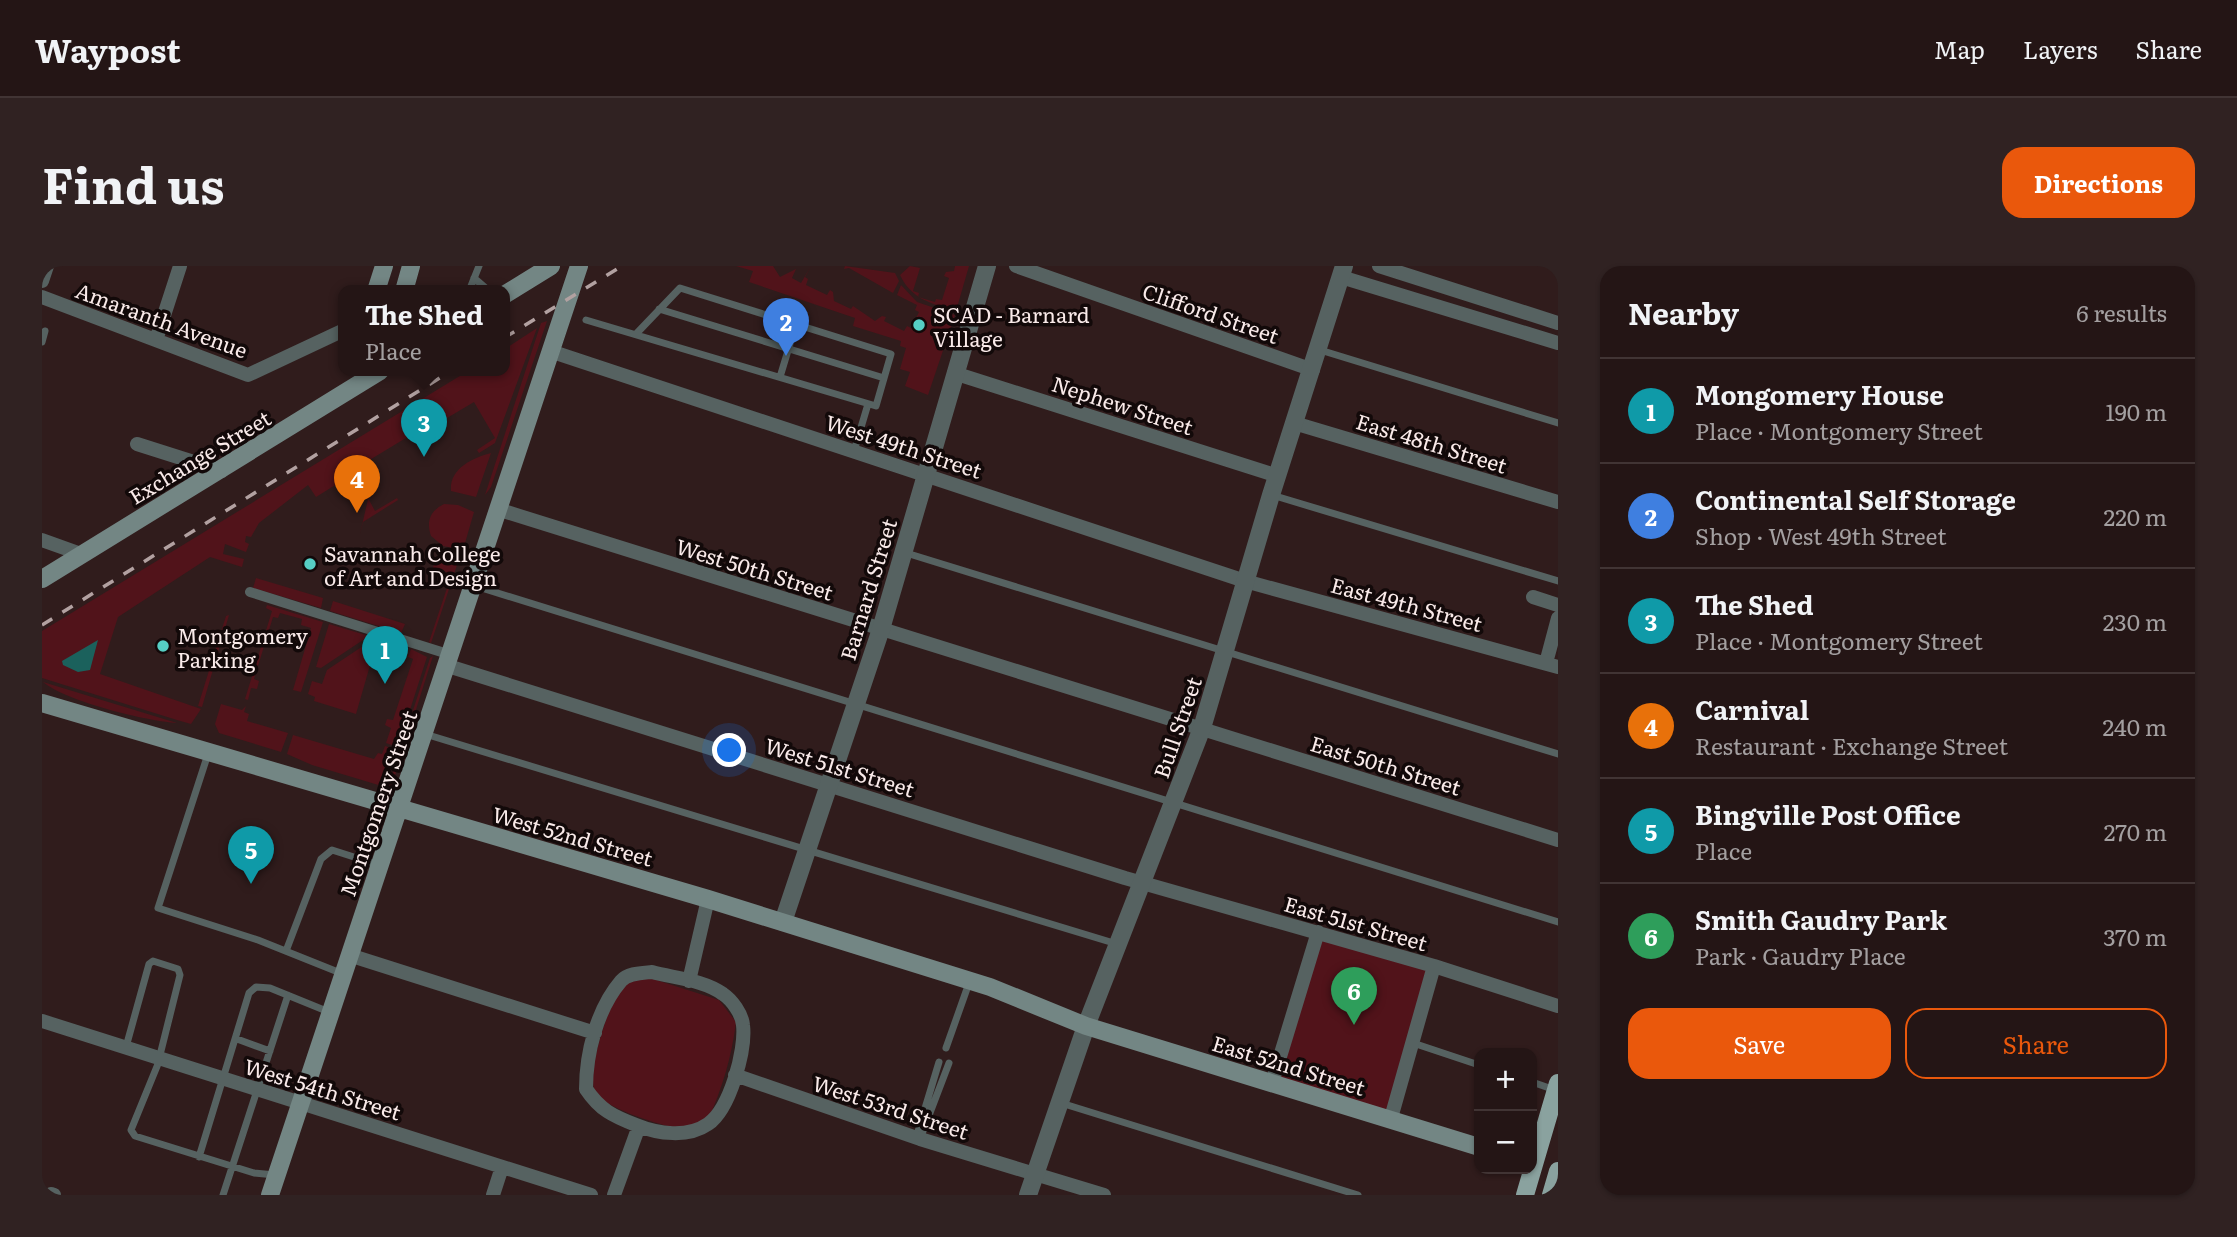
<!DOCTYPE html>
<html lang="en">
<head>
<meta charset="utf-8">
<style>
	:root { --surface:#241515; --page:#302222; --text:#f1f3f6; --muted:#a39fa0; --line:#413434; --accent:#ea580c }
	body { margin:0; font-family:Literata,serif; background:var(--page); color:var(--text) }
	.controls { position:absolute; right:21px; bottom:21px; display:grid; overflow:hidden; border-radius:14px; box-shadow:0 2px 5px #0004 }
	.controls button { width:63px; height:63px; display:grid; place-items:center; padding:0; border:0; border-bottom:2px solid var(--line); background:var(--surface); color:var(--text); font:35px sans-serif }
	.you { position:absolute; left:688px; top:485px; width:24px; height:24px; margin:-18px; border:5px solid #fff; border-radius:50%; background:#1a73e8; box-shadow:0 0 0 10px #1a73e833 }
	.badge { display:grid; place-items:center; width:46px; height:46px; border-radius:50%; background:var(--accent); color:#fff; font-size:23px; font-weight:700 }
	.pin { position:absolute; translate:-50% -58px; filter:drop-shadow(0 2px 4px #0008) }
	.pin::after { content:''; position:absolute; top:37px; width:24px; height:21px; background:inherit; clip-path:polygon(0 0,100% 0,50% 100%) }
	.popup { position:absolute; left:296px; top:19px; width:172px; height:91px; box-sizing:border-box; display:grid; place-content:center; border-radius:14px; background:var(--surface); filter:drop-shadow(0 2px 5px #0005); font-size:23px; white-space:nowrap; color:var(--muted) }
	.popup b { font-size:26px; color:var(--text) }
	.popup::after { content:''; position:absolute; left:50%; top:100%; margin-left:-14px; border:14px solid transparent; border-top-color:var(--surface) }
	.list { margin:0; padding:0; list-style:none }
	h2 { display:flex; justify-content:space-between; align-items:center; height:91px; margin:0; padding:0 28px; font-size:30px }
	h2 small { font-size:23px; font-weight:400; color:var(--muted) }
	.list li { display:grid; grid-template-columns:46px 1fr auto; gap:21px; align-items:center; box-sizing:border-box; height:105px; padding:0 28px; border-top:2px solid var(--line) }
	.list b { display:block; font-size:26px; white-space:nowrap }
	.list p { margin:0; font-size:23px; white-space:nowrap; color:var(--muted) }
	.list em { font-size:23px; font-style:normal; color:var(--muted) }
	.actions { display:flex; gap:14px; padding:21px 28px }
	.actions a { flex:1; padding:16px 0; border:2px solid var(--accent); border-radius:21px; text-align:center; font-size:24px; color:var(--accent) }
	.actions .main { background:var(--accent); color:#fff }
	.map { position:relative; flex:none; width:1516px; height:929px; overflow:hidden; border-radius:21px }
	header { display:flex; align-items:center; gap:42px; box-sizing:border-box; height:98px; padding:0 35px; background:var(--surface); border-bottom:2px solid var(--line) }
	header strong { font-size:33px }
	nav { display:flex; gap:38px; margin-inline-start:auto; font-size:24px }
	.intro { display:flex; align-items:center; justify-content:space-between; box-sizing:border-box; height:168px; padding:0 42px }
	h1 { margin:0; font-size:49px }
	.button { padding:18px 32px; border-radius:21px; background:var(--accent); color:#fff; font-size:24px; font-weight:700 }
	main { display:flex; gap:42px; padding:0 42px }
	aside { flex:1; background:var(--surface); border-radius:21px; box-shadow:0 2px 5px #0004 }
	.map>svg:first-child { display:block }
	.green { fill:#51131a }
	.water { fill:#1b615c }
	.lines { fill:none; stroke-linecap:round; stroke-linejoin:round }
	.service { stroke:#566261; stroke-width:7 }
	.pedestrian { stroke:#566261; stroke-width:10 }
	.minor { stroke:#566261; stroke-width:14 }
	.tertiary { stroke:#566261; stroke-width:18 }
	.secondary { stroke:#738684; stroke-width:18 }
	.primary { stroke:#8aa29f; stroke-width:18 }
	.rail { stroke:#b2a1a1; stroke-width:3.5; stroke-dasharray:12 12; stroke-linecap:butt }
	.poi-dot { fill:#56cec4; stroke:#120909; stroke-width:2.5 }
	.labels { text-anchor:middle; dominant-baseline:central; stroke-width:7; stroke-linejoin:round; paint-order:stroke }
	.street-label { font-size:21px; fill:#f9eae9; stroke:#120909 }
	.poi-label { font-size:21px; fill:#f9eae9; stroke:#120909; text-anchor:start }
</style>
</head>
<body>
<header>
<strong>Waypost</strong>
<nav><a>Map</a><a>Layers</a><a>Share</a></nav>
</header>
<div class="intro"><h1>Find us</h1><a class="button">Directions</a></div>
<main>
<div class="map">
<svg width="1516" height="929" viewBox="0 0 1516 929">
	<rect width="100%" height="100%" fill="#301c1c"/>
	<path class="green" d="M 694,0 L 731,0 L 738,11 L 754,3 L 750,12 L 759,17 L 769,0 L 763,11 L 766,13 L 764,19 L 785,29 L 788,24 L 791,26 L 792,35 L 809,43 L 811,40 L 833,55 L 840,50 L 844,51 L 842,55 L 862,65 L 865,60 L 869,62 L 877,46 L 873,44 L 875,39 L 855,29 L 859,19 L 875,36 L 913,49 L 886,129 L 863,120 L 868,106 L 858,103 L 864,82 L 858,80 L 859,75 L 811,60 L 813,52 L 707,16 L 711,5 Z
		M 803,0 L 853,7 L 857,15 L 851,27 L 807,2 L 802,3 Z
		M 868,0 L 878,2 L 871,25 L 877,27 L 876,31 L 893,36 L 894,33 L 900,34 L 907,12 L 902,10 L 904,6 L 912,5 L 913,0 L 927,0 L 914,45 C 889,37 870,34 858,9 Z
		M 505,55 L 449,221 L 443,229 L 499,57 Z
		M 495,62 L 453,177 L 437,187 L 435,184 L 453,172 L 432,136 L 400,155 L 397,152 L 311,204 L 333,245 L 355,232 L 356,234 L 321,256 L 318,268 L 326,233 L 313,229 L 315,224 L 295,218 L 274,231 L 266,219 L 217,257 L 209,271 L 204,270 L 203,276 L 207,278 L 204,286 L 183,278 L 181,288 L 202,293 L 200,301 L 168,291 L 76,351 L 58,408 L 159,443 L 149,458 L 135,454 L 0,412 L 0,365 L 426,105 L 462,105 L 463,83 Z
		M 449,187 L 434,231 L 409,225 C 407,203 430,192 449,187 Z
		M 402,238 L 416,239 L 432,246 L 421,284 L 401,280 L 389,270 C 384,255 388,245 402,238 Z
		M 393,291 L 415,299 L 389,377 L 387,376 L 408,313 L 404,306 L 391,302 Z
		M 214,312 L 281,332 L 279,342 L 211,322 Z
		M 291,335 L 363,358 L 359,367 L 288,345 Z
		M 225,339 L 281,356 L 259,426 L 251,424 L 269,362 L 259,359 L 260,353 L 238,347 L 236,352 L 231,351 L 212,413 L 217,415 L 215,423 L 209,422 L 206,434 L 203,433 L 230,345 L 224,342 Z
		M 187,349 L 160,441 L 156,440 L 184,350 Z
		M 287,358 L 327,370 L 279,402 L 274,401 Z
		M 333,372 L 349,378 L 347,385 L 333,382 L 314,448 L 272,435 L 273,431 L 266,428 L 270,415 L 280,418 L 285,404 Z
		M 369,383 L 385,391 L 356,481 L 344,477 L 349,462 L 343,459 L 345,453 L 351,454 L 371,393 L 366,391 Z
		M 391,390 L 350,519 L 345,524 L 388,392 Z
		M 1,416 L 135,457 C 105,455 25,436 1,416 Z
		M 179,438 L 200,444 L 204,440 L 202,446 L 207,448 L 205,455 L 246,467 L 239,486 L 177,467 L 173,458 Z
		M 251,469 L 332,493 L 336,487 L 340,488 L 343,480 L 355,484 L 343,521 L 270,499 L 245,488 Z
		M 1276,666 L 1392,700 L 1349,852 L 1230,817 Z
		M 608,712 L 677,734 L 694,756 C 690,790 680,823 666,854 C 654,859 643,863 630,861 C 614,858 559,840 553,826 C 544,806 567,733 583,719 C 590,713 599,713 608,712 Z"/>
	<path class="water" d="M 56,374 L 48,404 L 36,406 L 21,399 L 20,395 Z"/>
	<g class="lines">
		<path class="service" d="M 432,12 L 447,25
			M 427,25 L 437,0
			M 617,43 L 842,112
			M 544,54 L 834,140 L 849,88 L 638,22 L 594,68
			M 0,76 L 3,65
			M 1278,84 L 1516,157
			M 738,111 L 754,58
			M 812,185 L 826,138
			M 1230,229 L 1516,315
			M 861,286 L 1516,488
			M 430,319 L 1516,656
			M 383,468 L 1075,678
			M 166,488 L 116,642 L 216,674 L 301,708
			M 244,685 L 279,593 L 290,584 L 337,599
			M 195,773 L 228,785
			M 1371,777 L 1437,799
			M 84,781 L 107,698 L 111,695 L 136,703 L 138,709 L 117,793
			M 904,782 L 927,717
			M 118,793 L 89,864 L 93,870 L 212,907 L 233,909
			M 1490,816 L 1513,824
			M 1019,837 L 1316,929
			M 874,872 L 897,796
			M 878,873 L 907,797
			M 157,891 L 207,727 L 214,721 L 228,722 L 287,746
			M 181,929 L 246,729"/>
		<path class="pedestrian" d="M 208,326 L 409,389"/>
		<path class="minor" d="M 974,0 L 1271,104
			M 1337,0 L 1516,57
			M 1299,11 L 1516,77
			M 0,15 L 5,0
			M 0,31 L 206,109 L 302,64
			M 114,74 L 138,0
			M 508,85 L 1203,315 L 1516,401
			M 912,107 L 1236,210
			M 1252,157 L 1516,236
			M 95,178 L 180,205
			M 455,243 L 1516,574
			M 0,274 L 39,288
			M 1491,331 L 1516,339
			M 1504,397 L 1516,352
			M 406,400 L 1083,612 L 1392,700 L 1516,740
			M 307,689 L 553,767
			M 610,706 C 632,712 662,714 681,728 C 690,734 700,748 701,759 C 704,784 688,843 666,858 C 646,872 616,868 594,859 C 571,850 558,844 544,823 C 544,787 555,743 579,715 C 586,707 600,707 610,706 Z
			M 647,715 L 666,633
			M 0,755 L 549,929
			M 693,809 L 878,873 L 1062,929
			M 1230,817 L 1276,666
			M 1349,852 L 1392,700
			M 9,928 L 12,929
			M 451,929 L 460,901
			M 572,929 L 597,860"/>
		<path class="tertiary" d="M 741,656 L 839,363 L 945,0
			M 986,929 L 1044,760 L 1160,462 L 1229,229 L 1302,0"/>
		<path class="secondary" d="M 334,25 L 342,0
			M 362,25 L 369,0
			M 462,29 L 509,0
			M 0,313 L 338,105
			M 0,437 L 666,633 L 948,721 L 1044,760 L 1437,881
			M 228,929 L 537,0"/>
		<path class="primary" d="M 1483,929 L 1516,817
			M 1509,929 L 1516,905"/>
		<path class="rail" d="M 462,72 L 580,0
			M 0,359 L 409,105"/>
	</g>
	<g class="poi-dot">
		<circle cx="877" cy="59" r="7"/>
		<circle cx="268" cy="298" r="7"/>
		<circle cx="121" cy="380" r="7"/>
	</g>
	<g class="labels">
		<g class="street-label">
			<text transform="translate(1169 46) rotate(19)">Clifford Street</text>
			<text transform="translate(120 53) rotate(20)">Amaranth Avenue</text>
			<text transform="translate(1081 138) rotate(18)">Nephew Street</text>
			<text transform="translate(1390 176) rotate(17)">East 48th Street</text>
			<text transform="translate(862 179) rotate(18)">West 49th Street</text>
			<text transform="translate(157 190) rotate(-31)">Exchange Street</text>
			<text transform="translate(713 302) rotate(17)">West 50th Street</text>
			<text transform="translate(825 323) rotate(-73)">Barnard Street</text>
			<text transform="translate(1365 337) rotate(15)">East 49th Street</text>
			<text transform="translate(1134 461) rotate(-71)">Bull Street</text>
			<text transform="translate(1344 498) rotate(17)">East 50th Street</text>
			<text transform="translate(798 500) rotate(17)">West 51st Street</text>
			<text transform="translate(335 537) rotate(-71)">Montgomery Street</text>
			<text transform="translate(531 569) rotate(16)">West 52nd Street</text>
			<text transform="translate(1314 656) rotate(16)">East 51st Street</text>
			<text transform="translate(1247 798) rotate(17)">East 52nd Street</text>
			<text transform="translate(281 822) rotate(17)">West 54th Street</text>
			<text transform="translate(849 840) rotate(18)">West 53rd Street</text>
		</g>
		<g class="poi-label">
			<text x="891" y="47">SCAD - Barnard<tspan x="891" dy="24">Village</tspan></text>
			<text x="282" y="286">Savannah College<tspan x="282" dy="24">of Art and Design</tspan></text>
			<text x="135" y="368">Montgomery<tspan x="135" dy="24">Parking</tspan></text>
		</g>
	</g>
</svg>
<div class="controls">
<button>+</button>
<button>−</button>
</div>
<div class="you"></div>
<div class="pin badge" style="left:343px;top:418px;background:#0f9aa8">1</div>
<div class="pin badge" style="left:744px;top:90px;background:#3f7fe0">2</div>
<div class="pin badge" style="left:382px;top:191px;background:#0f9aa8">3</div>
<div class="popup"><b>The Shed</b>Place</div>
<div class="pin badge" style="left:315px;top:247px;background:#e8710a">4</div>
<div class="pin badge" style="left:209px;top:618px;background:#0f9aa8">5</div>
<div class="pin badge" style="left:1312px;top:759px;background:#2e9e5b">6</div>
</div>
<aside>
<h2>Nearby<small>6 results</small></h2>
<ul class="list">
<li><span class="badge" style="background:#0f9aa8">1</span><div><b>Mongomery House</b><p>Place · Montgomery Street</p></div><em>190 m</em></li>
<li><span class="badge" style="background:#3f7fe0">2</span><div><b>Continental Self Storage</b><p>Shop · West 49th Street</p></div><em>220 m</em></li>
<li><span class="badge" style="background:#0f9aa8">3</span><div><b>The Shed</b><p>Place · Montgomery Street</p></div><em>230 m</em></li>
<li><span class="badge" style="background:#e8710a">4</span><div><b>Carnival</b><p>Restaurant · Exchange Street</p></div><em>240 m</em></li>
<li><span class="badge" style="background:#0f9aa8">5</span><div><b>Bingville Post Office</b><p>Place</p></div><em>270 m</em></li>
<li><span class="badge" style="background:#2e9e5b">6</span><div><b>Smith Gaudry Park</b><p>Park · Gaudry Place</p></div><em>370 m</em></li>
</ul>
<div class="actions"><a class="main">Save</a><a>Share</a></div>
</aside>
</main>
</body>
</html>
